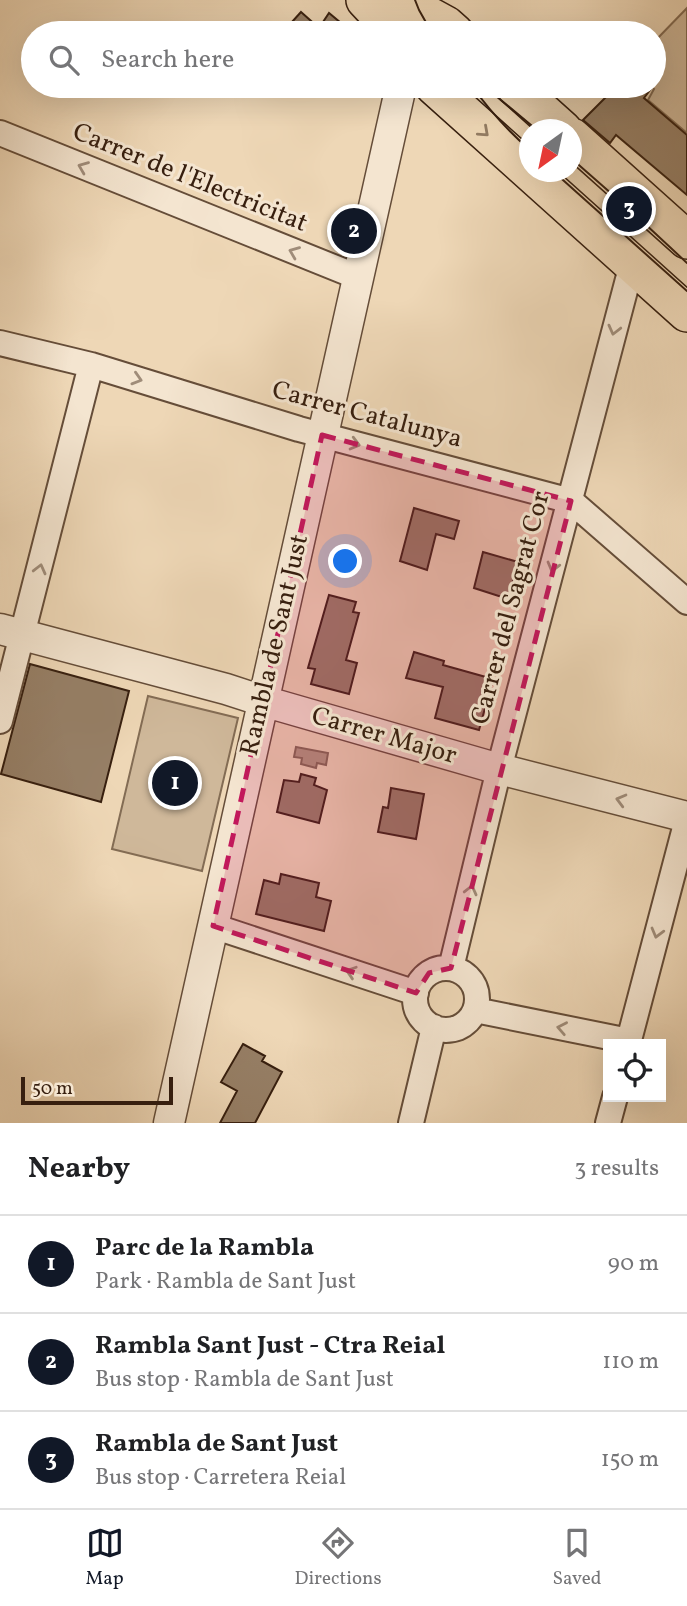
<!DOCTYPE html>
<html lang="en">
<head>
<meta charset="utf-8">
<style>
	:root { --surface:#fff; --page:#f6f6f6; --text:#202124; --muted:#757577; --line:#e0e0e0; --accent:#111827 }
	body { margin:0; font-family:Vollkorn,serif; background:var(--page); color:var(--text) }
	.controls { position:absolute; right:21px; bottom:21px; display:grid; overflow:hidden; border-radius:0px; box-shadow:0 7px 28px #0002 }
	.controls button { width:63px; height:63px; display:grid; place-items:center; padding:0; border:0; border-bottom:2px solid var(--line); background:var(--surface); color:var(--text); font:35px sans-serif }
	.compass { position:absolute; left:519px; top:119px; width:63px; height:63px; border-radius:50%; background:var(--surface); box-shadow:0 7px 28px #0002; rotate:213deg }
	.scale { position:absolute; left:21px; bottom:18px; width:152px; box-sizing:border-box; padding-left:7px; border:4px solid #371f0f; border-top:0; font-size:19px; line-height:24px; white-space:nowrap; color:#371f0f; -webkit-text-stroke:5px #f4e5d0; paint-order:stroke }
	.you { position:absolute; left:346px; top:562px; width:24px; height:24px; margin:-18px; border:5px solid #fff; border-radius:50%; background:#1a73e8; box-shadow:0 0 0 10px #1a73e833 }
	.badge { display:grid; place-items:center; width:46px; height:46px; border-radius:50%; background:var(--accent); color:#fff; font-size:23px; font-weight:700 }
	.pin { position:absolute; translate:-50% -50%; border:4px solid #fff; box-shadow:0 2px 7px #0006 }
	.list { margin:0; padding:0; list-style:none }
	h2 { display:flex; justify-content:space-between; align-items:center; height:91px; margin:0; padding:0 28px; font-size:30px }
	h2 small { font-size:23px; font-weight:400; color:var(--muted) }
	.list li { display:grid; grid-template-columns:46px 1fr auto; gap:21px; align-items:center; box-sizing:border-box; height:98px; padding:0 28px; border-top:2px solid var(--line) }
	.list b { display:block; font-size:26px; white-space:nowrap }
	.list p { margin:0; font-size:23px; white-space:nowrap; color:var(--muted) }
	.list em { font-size:23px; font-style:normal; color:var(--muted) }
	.icon { flex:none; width:38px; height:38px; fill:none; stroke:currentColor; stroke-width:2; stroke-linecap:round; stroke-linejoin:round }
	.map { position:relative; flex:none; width:687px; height:1123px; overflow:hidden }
	.search { position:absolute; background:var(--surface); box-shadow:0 7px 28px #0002; left:21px; right:21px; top:21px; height:77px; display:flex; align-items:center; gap:18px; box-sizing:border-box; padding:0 24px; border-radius:38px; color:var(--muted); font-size:26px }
	.sheet { height:385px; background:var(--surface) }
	nav { display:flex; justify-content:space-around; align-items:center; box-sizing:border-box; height:98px; border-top:2px solid var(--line); background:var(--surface); font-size:19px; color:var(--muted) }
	nav a { display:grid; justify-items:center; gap:4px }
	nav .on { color:var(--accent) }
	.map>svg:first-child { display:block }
	.green { fill:#cfb89a; stroke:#836c54; stroke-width:2 }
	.water { fill:#b0987d; stroke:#806851; stroke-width:2 }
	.building { fill:#967f66; stroke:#371f0f; stroke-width:2 }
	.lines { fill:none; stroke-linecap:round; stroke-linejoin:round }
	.minor-casing { stroke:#654d39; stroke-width:28 }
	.tertiary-casing { stroke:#654d39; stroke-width:33 }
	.primary-casing { stroke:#371f0f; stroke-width:40 }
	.minor { stroke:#f4e5d0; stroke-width:24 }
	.tertiary { stroke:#f4e5d0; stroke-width:30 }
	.primary { stroke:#eed7b6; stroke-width:37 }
	.tram { stroke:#371f0f; stroke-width:2 }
	.oneway { stroke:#927b62 }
	.oneway2 { stroke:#9f8c79 }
	.marked { fill:#c2185b; fill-opacity:0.2; stroke:#c2185b; stroke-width:5; stroke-dasharray:14 9; stroke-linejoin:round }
	.labels { text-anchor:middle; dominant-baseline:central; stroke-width:6; stroke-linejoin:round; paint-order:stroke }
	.street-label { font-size:26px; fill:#371f0f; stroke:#f4e5d0 }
</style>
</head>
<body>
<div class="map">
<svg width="687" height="1123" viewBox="0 0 687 1123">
	<rect width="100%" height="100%" fill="#eed7b6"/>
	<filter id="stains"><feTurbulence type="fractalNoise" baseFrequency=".00286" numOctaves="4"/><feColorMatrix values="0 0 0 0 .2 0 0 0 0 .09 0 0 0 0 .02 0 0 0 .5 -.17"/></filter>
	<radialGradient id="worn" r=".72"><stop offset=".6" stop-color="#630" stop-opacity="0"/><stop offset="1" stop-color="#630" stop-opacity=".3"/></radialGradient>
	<path class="green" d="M 687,8 L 687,133 L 648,100 L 654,89 L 650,86 L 654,86 L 654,42 Z
		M 148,696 L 238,718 L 202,871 L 112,849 Z"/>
	<path class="water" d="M 296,747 L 328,753 L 326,765 L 317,763 L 316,768 L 301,764 L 302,758 L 294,757 Z"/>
	<path class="building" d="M 301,12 L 319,28 L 329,13 L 353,33 L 282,33 Z
		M 617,86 L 653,86 L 644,98 L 687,135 L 687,195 L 616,135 L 610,143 L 583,120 Z
		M 414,508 L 459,521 L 454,539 L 436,534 L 427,570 L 400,561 Z
		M 483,552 L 518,562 L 508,599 L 474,588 Z
		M 329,595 L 356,602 L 353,612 L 359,613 L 346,660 L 357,663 L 349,694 L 311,684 L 315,669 L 308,668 Z
		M 414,652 L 444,661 L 443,665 L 493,679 L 479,730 L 435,718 L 443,687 L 406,678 Z
		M 30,664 L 129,691 L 101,802 L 1,774 Z
		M 301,774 L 316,778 L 314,785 L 327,790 L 319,823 L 277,812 L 284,780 L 299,782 Z
		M 391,788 L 424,794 L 416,839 L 378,832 L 383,807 L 388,808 Z
		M 281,874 L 319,883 L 316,897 L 331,901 L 324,931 L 256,914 L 264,880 L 279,884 Z
		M 243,1044 L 265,1056 L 262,1061 L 282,1072 L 255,1123 L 220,1123 L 237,1091 L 221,1082 Z"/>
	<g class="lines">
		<g class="minor-casing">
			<path id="minor" d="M 0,133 L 358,277
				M 0,343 L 91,365 L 299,429 L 571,501 L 687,602
				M 0,721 L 91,365
				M 213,926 L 416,993
				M 451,968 L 499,769 L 632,264
				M415 999a31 31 0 1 1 62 0a31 31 0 1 1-62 0Z
				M 475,1010 L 629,1041
				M 628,1044 L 687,820
				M 411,1123 L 434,1027
				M 608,1123 L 615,1097"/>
		</g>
		<g class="tertiary-casing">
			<path id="tertiary" d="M 0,629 L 226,689 L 263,701 L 499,769 L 687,817
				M 169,1123 L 401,86"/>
		</g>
		<g class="primary-casing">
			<path id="primary" d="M 365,0 L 379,15 L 392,33
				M 400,0 L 446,25 L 455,33
				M 434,86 L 687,313
				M 514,86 L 563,130
				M 572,137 L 687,240"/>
		</g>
		<use href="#minor" class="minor"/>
		<use href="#tertiary" class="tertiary"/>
		<use href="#primary" class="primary"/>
		<path class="tram" d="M 415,0 L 419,10 L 432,33
			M 472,86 C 489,110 507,130 530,150
			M 484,86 L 537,130
			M 572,159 L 629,209 L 687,263
			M 554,172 L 687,291"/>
	</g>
	<defs><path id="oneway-chevron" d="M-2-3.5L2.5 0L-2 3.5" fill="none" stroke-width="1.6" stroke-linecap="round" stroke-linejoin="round" transform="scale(1.75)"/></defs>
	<use class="oneway" href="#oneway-chevron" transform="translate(484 132) rotate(42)"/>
	<g class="oneway2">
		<use href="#oneway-chevron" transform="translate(83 167) rotate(-158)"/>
		<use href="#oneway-chevron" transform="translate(294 252) rotate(-158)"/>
		<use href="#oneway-chevron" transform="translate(614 330) rotate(104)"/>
		<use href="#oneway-chevron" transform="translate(137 379) rotate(17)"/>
		<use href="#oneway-chevron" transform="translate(355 444) rotate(15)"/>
		<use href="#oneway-chevron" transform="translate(553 567) rotate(105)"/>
		<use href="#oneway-chevron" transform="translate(40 569) rotate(-76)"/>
		<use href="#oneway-chevron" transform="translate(621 800) rotate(-165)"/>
		<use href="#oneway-chevron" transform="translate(471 890) rotate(-76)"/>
		<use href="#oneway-chevron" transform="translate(657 933) rotate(105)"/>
		<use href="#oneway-chevron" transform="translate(351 972) rotate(-162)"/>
		<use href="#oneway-chevron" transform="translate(562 1028) rotate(-169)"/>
	</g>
	<path class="marked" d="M 322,435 L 571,501 L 451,968 L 429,973 L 416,993 L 213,926 Z"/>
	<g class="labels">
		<g class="street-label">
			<text transform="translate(190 178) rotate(22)">Carrer de l'Electricitat</text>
			<text transform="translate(367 415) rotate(15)">Carrer Catalunya</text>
			<text transform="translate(511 608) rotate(-75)">Carrer del Sagrat Cor</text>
			<text transform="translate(275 645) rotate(-77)">Rambla de Sant Just</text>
			<text transform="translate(384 736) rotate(16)">Carrer Major</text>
		</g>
	</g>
	<rect width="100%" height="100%" filter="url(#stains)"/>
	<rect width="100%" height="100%" fill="url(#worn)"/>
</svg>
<div class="controls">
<button><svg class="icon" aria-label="locate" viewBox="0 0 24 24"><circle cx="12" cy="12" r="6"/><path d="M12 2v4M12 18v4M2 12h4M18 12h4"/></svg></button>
</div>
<svg class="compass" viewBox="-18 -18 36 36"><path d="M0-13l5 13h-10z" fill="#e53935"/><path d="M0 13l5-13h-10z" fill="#757577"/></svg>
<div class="scale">50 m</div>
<div class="you"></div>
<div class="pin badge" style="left:175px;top:783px">1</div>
<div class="pin badge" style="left:354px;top:231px">2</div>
<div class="pin badge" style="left:629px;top:209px">3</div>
<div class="search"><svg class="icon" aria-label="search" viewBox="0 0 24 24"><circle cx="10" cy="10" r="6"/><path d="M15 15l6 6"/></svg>Search here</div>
</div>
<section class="sheet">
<h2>Nearby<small>3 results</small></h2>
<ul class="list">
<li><span class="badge">1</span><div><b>Parc de la Rambla</b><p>Park · Rambla de Sant Just</p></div><em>90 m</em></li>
<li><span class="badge">2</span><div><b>Rambla Sant Just - Ctra Reial</b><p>Bus stop · Rambla de Sant Just</p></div><em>110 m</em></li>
<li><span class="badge">3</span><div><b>Rambla de Sant Just</b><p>Bus stop · Carretera Reial</p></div><em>150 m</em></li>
</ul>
</section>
<nav>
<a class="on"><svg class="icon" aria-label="map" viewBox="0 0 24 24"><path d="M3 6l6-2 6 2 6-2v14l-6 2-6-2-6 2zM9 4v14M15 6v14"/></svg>Map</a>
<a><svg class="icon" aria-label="directions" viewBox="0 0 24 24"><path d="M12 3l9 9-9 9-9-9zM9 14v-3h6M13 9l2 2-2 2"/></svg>Directions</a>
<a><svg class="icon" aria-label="saved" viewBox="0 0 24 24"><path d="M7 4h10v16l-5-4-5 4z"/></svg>Saved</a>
</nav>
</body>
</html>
